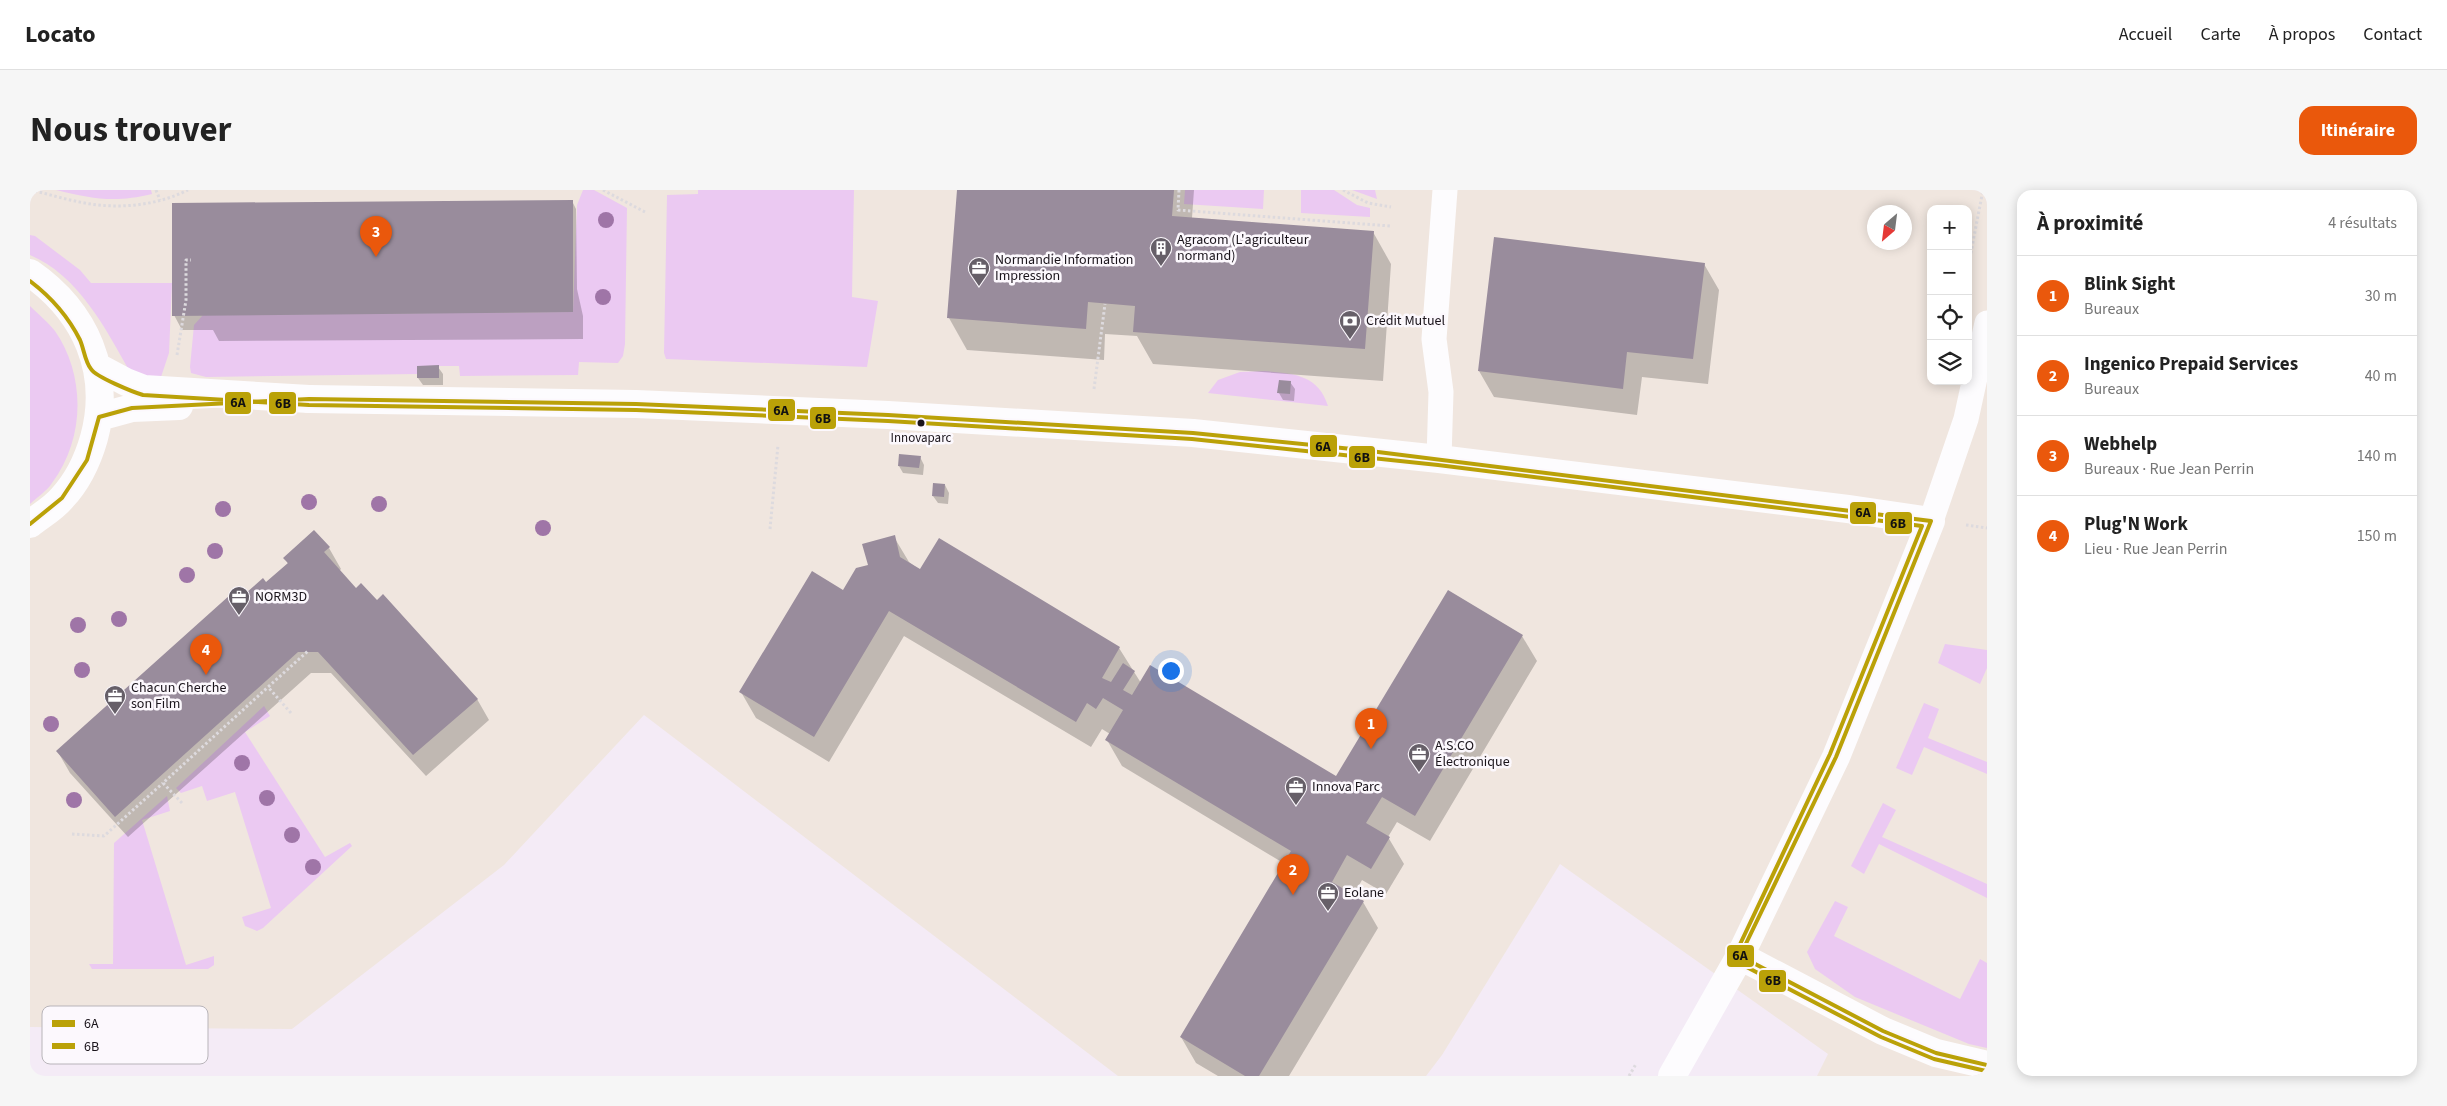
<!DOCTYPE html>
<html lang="fr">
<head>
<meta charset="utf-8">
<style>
	:root { --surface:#fff; --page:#f6f6f6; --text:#222; --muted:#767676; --line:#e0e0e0; --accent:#ea580c }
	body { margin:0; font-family:"Source Sans 3",sans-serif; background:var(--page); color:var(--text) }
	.controls { position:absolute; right:15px; top:15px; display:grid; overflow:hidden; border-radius:10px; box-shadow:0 2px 12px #0003 }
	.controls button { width:45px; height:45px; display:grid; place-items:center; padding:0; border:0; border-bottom:1px solid var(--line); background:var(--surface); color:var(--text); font:25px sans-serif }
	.compass { position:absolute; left:1837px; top:15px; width:45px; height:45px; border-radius:50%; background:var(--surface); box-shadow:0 2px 12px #0003; rotate:208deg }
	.you { position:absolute; left:1140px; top:480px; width:18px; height:18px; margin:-12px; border:4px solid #fff; border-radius:50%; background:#1a73e8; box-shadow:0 0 0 8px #1a73e833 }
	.badge { display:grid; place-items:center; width:32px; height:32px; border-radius:50%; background:var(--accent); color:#fff; font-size:16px; font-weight:700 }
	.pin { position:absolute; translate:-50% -41px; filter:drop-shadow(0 1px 2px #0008) }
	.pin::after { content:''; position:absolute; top:26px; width:18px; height:15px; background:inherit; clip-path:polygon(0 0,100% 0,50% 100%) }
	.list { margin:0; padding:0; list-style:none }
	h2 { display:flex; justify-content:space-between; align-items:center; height:65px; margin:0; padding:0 20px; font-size:21px }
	h2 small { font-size:16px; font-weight:400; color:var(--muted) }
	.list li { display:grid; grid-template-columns:32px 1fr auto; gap:15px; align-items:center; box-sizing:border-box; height:80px; padding:0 20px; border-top:1px solid var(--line) }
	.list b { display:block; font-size:19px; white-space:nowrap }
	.list p { margin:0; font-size:16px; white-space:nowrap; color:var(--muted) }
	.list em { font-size:16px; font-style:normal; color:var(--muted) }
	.icon { flex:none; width:28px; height:28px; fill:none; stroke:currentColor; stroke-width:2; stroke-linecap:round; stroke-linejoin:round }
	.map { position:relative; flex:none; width:1957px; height:886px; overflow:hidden; border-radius:15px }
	header { display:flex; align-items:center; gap:30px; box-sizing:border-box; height:70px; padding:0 25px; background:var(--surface); border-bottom:1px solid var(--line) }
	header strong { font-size:24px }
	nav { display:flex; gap:28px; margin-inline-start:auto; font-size:18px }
	.intro { display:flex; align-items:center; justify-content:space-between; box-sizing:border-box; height:120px; padding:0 30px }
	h1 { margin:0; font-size:35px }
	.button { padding:12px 22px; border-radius:15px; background:var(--accent); color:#fff; font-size:18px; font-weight:700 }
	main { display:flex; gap:30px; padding:0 30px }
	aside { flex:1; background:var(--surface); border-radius:15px; box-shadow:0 2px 12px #0003 }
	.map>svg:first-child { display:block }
	.industrial { fill:#f0e6df; fill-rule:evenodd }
	.green { fill:#ebc9f2 }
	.shadow { fill:#0003 }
	.building { fill:#998c9c }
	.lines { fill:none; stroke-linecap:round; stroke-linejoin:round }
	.path { stroke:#dddade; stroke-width:3; stroke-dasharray:2.5 2.5; stroke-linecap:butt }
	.service { stroke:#fdfcfe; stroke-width:25 }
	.minor { stroke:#fdfcfe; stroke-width:28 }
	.tertiary { stroke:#fdfcfe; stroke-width:28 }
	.bus-1-casing { stroke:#fcf8fd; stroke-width:8 }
	.bus-2-casing { stroke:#fcf8fd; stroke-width:8 }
	.bus-1 { stroke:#baa108; stroke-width:4 }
	.bus-2 { stroke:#baa108; stroke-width:4 }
	.tree { fill:#9f75a7 }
	.bus-dot { fill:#1a141b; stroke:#fcf8fd; stroke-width:2 }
	.labels { text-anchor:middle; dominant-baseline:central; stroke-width:5; stroke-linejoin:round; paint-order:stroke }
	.bus-label { font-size:13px; fill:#1a141b; stroke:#fcf8fd }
	.poi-label { font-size:14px; fill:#1a141b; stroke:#fcf8fd; text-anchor:start }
	.key { fill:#fcf8fd; stroke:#b8b4b9; stroke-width:1 }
	.key-label { font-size:14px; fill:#1a141b }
	.line-badge { stroke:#fcf8fd; stroke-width:2 }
	.pale-badge-label { font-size:14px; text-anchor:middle; font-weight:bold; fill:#111 }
</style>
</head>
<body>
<header>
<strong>Locato</strong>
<nav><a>Accueil</a><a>Carte</a><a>À propos</a><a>Contact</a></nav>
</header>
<div class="intro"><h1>Nous trouver</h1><a class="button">Itinéraire</a></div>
<main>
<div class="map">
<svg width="1957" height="886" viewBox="0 0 1957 886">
	<rect width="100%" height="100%" fill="#f4ebf6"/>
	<path class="industrial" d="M 0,0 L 1957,0 L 1957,886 L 1787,886 L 1798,864 L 1530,674 L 1412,865 L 1396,886 L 1088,886 L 614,525 L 474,675 L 262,839 L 0,837 ZM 1901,19 L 1938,19 L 1938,191 L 1901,191 ZM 1844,22 L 1874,22 L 1874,52 L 1844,52 Z"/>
	<path class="green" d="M 26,0 L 121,0 L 122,4 C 85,13 63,9 26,0 Z
		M 553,0 L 564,0 L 597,18 L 595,154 L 593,166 L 588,173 L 549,172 L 548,185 L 430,186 L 429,176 L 387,176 L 387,184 L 176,187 L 161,183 L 160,177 L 164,135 L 173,125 L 543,122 L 547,15 Z
		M 668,0 L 824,0 L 822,107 L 848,111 L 837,177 L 636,169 L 634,163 L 637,5 L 668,4 Z
		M 1155,0 L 1234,0 L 1233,19 L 1154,14 Z
		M 1271,0 L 1304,0 L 1327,15 L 1340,18 L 1340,27 L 1271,23 Z
		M 1322,0 L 1345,0 L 1347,9 Z
		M 0,45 L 5,46 L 50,80 L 61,93 L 142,93 L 139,163 L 130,190 L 100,182 C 76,139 48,85 0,65 Z
		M 0,116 C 8,124 18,132 25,141 C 56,186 55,249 22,293 C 17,301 7,307 0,314 Z
		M 1235,181 C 1263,184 1288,184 1298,216 L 1178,203 L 1188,190 L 1210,182 Z
		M 1915,454 L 1957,460 L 1957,478 L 1950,494 L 1908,473 Z
		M 1894,513 L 1909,519 L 1898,548 L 1957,572 L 1957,584 L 1894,557 L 1882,585 L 1866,578 Z
		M 234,516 L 240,526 L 215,542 L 295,667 L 320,653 L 322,656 L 233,738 L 227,741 L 215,736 L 212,727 L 241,718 L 205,602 L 177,611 L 172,596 L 151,603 L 146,598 Z
		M 137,606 L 140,621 L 112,630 L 156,775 L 184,766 L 184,775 L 178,779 L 62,779 L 59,774 L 83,774 L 84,653 Z
		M 1853,613 L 1866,620 L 1852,647 L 1957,694 L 1957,708 L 1849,654 L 1834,684 L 1821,676 Z
		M 1805,711 L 1818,717 L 1804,746 L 1930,809 L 1950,769 L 1957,773 L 1957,858 L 1939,854 L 1825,807 L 1785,779 L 1777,762 Z"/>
	<path class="shadow" d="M 928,0 L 1164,0 L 1162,28 L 1343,42 L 1361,74 L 1353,191 L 1123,174 L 1107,146 L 1075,144 L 1074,170 L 937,160 L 919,128 Z
		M 542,11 L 546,19 L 547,99 L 553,126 L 553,149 L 189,151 L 183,140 L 152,140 L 144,125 Z
		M 1674,74 L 1689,100 L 1678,194 L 1612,187 L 1607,225 L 1464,207 L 1449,181 Z
		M 408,177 L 413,184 L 413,195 L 393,195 L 388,188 Z
		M 1260,192 L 1265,199 L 1264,211 L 1253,210 L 1249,203 Z
		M 890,267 L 894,275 L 893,285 L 873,283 L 869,276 Z
		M 915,295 L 919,303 L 918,314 L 908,313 L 903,306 Z
		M 284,341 L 299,358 L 311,379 L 309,381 L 326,400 L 447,509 L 459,530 L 396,586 L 301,483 L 281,483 L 98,647 L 40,583 L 28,562 L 216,405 L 236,394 L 258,374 L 255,368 Z
		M 864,347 L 879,372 L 891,381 L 909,350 L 1089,458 L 1111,493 L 1307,588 L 1492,446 L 1507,471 L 1400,651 L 1367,632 L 1358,647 L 1374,674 L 1356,704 L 1332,690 L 1323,706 L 1333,712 L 1348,738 L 1259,886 L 1188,886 L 1166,873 L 1151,847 L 1255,674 L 1092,576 L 1077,550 L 1080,544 L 1072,539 L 1061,557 L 874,446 L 799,572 L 726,528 L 711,502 L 839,376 Z"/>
	<path class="building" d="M 927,0 L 1144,0 L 1142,26 L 1344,41 L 1335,159 L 1103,142 L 1105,116 L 1058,112 L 1056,139 L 917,128 Z
		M 543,10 L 543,122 L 142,126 L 142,13 Z
		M 1464,47 L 1675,73 L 1663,169 L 1597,162 L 1593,199 L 1448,181 Z
		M 409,175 L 409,188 L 387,188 L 387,176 Z
		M 1249,190 L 1261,191 L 1260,204 L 1247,203 Z
		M 869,264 L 891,266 L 889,278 L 868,276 Z
		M 903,293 L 915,294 L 914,307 L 902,306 Z
		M 284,340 L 300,357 L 294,362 L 326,398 L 331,393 L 347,410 L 353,404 L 448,509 L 383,565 L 288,462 L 268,462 L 85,627 L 26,561 L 210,396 L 216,403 L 233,388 L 236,392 L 258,373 L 253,368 Z
		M 865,345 L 870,367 L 890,379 L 909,348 L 1090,457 L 1072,488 L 1081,492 L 1093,473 L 1105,481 L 1093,500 L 1102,505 L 1120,475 L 1306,586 L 1418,400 L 1493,445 L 1385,626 L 1352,607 L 1336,633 L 1360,647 L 1341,679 L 1317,665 L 1302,692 L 1334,711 L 1229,886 L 1215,886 L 1150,847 L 1261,661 L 1075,550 L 1093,520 L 1073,508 L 1066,519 L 1057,513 L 1046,532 L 859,421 L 784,547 L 709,502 L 782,381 L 813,400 L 826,378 L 838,375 L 832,354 Z"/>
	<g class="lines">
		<path class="path" d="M 0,0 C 15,3 30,8 45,11 C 82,20 124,17 158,0
			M 126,0 L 130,10
			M 573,0 L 615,22
			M 1149,0 L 1148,20 L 1360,36
			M 1313,0 L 1338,13 L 1361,17
			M 1938,78 L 1953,0
			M 147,165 L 156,110 L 156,70 L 161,70
			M 1064,199 L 1075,114
			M 1936,335 L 1957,338
			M 740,339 L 748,255
			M 261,523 L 238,497 L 278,461
			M 152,613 L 133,593 L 238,497
			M 42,644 L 74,646 L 133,593
			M 1599,886 L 1606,874"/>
		<path class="service" d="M 1409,269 L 1411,202 L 1404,149 L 1415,0
			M 1901,331 L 1936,229 L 1957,133"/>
		<path class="minor" d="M 0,83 C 56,122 82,182 64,248 C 58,269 48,291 32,308 C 24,318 10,326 0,334
			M 66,176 L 96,192 L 114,199 L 279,209
			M 69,227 L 102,218 L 149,216"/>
		<path class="tertiary" d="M 279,209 L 606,214 L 858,225 L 1163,243 L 1409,269 L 1818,319 L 1901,331 L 1806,567 L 1710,766 L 1642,886
			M 1710,766 L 1853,841 L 1906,863 L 1957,875"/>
		<g class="bus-1-casing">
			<path id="bus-1" d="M 0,334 L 32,308 L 57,270 L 69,227 L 102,218 L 279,209 L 606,214 L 858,225 L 1163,243 L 1332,260 L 1901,331 L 1806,567 L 1710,766 L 1853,841 L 1906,863 L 1957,875"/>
		</g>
		<g class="bus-2-casing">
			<path id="bus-2" d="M 0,91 C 21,107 38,126 50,150 C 54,159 55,172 61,179 C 66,187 103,202 113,205 L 279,215 L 606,220 L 858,231 L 1162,249 L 1408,275 L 1892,336 L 1800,564 L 1704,767 L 1707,772 L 1851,847 L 1904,869 L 1956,881"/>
		</g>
		<use href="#bus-1" class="bus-1"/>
		<use href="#bus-2" class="bus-2"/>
	</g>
	<g class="tree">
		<circle cx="576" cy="30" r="8"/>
		<circle cx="573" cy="107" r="8"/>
		<circle cx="279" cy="312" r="8"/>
		<circle cx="349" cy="314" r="8"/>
		<circle cx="193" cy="319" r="8"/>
		<circle cx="513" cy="338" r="8"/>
		<circle cx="185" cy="361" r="8"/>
		<circle cx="157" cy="385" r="8"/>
		<circle cx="89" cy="429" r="8"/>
		<circle cx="48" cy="435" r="8"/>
		<circle cx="52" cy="480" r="8"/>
		<circle cx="21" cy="534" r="8"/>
		<circle cx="212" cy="573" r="8"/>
		<circle cx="237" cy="608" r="8"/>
		<circle cx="44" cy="610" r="8"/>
		<circle cx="262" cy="645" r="8"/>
		<circle cx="283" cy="677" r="8"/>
	</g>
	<defs>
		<g id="building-pin" transform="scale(1.125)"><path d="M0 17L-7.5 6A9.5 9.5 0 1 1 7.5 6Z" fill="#665f68" stroke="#fcf8fd"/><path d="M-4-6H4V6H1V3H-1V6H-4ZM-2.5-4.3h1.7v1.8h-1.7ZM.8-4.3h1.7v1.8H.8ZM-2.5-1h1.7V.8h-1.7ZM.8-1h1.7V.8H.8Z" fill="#fff"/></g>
		<g id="office-pin" transform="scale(1.125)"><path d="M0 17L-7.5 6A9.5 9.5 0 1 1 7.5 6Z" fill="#665f68" stroke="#fcf8fd"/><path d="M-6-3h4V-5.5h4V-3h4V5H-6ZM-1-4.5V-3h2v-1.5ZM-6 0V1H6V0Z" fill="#fff"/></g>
		<g id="bank-pin" transform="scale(1.125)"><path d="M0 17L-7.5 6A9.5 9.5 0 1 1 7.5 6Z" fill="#665f68" stroke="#fcf8fd"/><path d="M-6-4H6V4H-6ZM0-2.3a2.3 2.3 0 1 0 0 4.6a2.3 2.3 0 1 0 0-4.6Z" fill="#fff"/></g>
	</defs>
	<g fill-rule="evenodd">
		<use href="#building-pin" x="1131" y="58"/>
		<use href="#office-pin" x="949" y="78"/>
		<use href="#bank-pin" x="1320" y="131"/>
		<use href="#office-pin" x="209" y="407"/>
		<use href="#office-pin" x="85" y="506"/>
		<use href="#office-pin" x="1389" y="564"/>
		<use href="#office-pin" x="1266" y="597"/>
		<use href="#office-pin" x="1298" y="703"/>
	</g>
	<circle class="bus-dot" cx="891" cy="233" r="4.5"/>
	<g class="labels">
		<g class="bus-label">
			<text x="891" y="248">Innovaparc</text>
		</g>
		<g class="poi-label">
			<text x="1147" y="50">Agracom (L'agriculteur<tspan x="1147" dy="16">normand)</tspan></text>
			<text x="965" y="70">Normandie Information<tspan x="965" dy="16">Impression</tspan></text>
			<text x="1336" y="131">Crédit Mutuel</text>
			<text x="225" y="407">NORM3D</text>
			<text x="101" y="498">Chacun Cherche<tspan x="101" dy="16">son Film</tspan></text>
			<text x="1405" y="556">A.S.CO<tspan x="1405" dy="16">Électronique</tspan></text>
			<text x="1282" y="597">Innova Parc</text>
			<text x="1314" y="703">Eolane</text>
		</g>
	</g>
	<rect x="12" y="816" width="166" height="58" rx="8" class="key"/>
	<rect x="22" y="830" width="23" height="7" fill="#baa108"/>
	<rect x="22" y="853" width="23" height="6" fill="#baa108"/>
	<g class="key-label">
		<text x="54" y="838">6A</text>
		<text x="54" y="861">6B</text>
	</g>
	<g class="line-badge">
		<rect x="194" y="201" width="28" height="24" rx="5" fill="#baa108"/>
		<rect x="238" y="201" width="29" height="24" rx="5" fill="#baa108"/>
		<rect x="737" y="208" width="29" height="24" rx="5" fill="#baa108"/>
		<rect x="779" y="216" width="28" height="24" rx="5" fill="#baa108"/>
		<rect x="1279" y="244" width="29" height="24" rx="5" fill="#baa108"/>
		<rect x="1318" y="255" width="28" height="24" rx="5" fill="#baa108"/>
		<rect x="1819" y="311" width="28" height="24" rx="5" fill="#baa108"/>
		<rect x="1854" y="321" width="29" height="24" rx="5" fill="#baa108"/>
		<rect x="1696" y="754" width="29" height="24" rx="5" fill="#baa108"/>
		<rect x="1728" y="779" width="29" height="24" rx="5" fill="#baa108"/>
	</g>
	<g class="pale-badge-label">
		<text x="208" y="217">6A</text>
		<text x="253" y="218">6B</text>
		<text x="751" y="225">6A</text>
		<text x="793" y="233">6B</text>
		<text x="1293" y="261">6A</text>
		<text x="1332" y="272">6B</text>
		<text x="1833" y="327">6A</text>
		<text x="1868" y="338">6B</text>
		<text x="1710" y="770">6A</text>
		<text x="1743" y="795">6B</text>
	</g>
</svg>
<div class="controls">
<button>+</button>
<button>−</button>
<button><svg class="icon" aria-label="locate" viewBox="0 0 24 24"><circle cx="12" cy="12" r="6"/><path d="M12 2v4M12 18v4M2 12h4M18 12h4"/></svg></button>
<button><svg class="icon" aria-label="layers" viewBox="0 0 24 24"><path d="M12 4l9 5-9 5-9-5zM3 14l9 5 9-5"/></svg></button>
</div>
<svg class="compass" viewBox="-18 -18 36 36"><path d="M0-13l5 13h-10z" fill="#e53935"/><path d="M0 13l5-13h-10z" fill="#767676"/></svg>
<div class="you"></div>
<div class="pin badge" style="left:1341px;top:559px">1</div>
<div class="pin badge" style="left:1263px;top:705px">2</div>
<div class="pin badge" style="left:346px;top:67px">3</div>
<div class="pin badge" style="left:176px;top:485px">4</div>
</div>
<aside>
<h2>À proximité<small>4 résultats</small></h2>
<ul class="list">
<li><span class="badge">1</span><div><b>Blink Sight</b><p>Bureaux</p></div><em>30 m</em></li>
<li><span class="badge">2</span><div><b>Ingenico Prepaid Services</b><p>Bureaux</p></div><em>40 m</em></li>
<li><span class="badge">3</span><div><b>Webhelp</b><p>Bureaux · Rue Jean Perrin</p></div><em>140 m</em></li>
<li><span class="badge">4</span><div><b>Plug'N Work</b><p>Lieu · Rue Jean Perrin</p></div><em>150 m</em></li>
</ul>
</aside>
</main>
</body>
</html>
